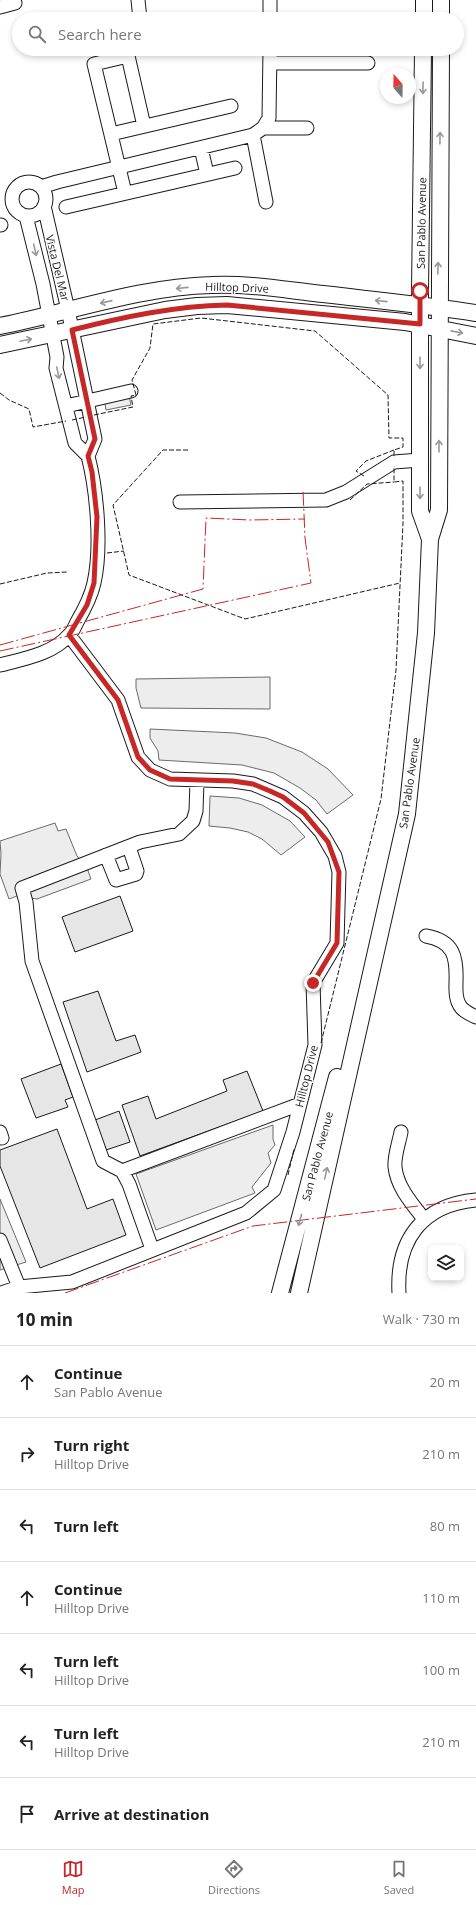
<!DOCTYPE html>
<html lang="en">
<head>
<meta charset="utf-8">
<style>
	:root { --surface:#fff; --page:#f2f2f2; --text:#222; --muted:#767676; --line:#e0e0e0; --accent:#c62828 }
	body { margin:0; font-family:"Open Sans",sans-serif; background:var(--page); color:var(--text) }
	.controls { position:absolute; right:12px; bottom:12px; display:grid; overflow:hidden; border-radius:8px; box-shadow:0 2px 6px #0003 }
	.controls button { width:36px; height:36px; display:grid; place-items:center; padding:0; border:0; border-bottom:1px solid var(--line); background:var(--surface); color:var(--text); font:20px sans-serif }
	.compass { position:absolute; left:380px; top:68px; width:36px; height:36px; border-radius:50%; background:var(--surface); box-shadow:0 2px 6px #0003; rotate:340deg }
	.stop { position:absolute; width:12px; height:12px; margin:-9px; border:3px solid #c62828; border-radius:50%; background:#fff }
	.stop.end { background:#c62828; border-color:#fff; box-shadow:0 1px 4px #0008 }
	.list { margin:0; padding:0; list-style:none }
	h2 { display:flex; justify-content:space-between; align-items:center; height:52px; margin:0; padding:0 16px; font-size:17px }
	h2 small { font-size:13px; font-weight:400; color:var(--muted) }
	.list li { display:grid; grid-template-columns:26px 1fr auto; gap:12px; align-items:center; box-sizing:border-box; height:72px; padding:0 16px; border-top:1px solid var(--line) }
	.list b { display:block; font-size:15px; white-space:nowrap }
	.list p { margin:0; font-size:13px; white-space:nowrap; color:var(--muted) }
	.list em { font-size:13px; font-style:normal; color:var(--muted) }
	.icon { flex:none; width:22px; height:22px; fill:none; stroke:currentColor; stroke-width:2; stroke-linecap:round; stroke-linejoin:round }
	.map { position:relative; flex:none; width:476px; height:1293px; overflow:hidden }
	.search { position:absolute; background:var(--surface); box-shadow:0 2px 6px #0003; left:12px; right:12px; top:12px; height:44px; display:flex; align-items:center; gap:10px; box-sizing:border-box; padding:0 14px; border-radius:22px; color:var(--muted); font-size:15px }
	.sheet { height:556px; background:var(--surface) }
	nav { display:flex; justify-content:space-around; align-items:center; box-sizing:border-box; height:56px; border-top:1px solid var(--line); background:var(--surface); font-size:11px; color:var(--muted) }
	nav a { display:grid; justify-items:center; gap:2px }
	nav .on { color:var(--accent) }
	.map>svg:first-child { display:block }
	.parking { fill:#ededed; stroke:#6a6a6a }
	.building { fill:#e6e6e6; stroke:#1a1a1a }
	.lines { fill:none; stroke-linecap:round; stroke-linejoin:round }
	.minor-casing { stroke:#1a1a1a; stroke-width:15 }
	.major-casing { stroke:#1a1a1a; stroke-width:18 }
	.minor { stroke:#fff; stroke-width:13 }
	.major { stroke:#fff; stroke-width:16 }
	.fence { stroke:#1a1a1a; stroke-width:1; stroke-dasharray:5 2; stroke-linecap:butt }
	.power { stroke:#c62828; stroke-width:1; stroke-dasharray:14 3 2 3; stroke-linecap:butt }
	.oneway { stroke:#989898 }
	.route { stroke:#c62828; stroke-width:5 }
	.labels { text-anchor:middle; dominant-baseline:central; stroke-width:3; stroke-linejoin:round; paint-order:stroke }
	.street-label { font-size:11px; fill:#1a1a1a; stroke:#fff }
</style>
</head>
<body>
<div class="map">
<svg width="476" height="1293" viewBox="0 0 476 1293">
	<rect width="100%" height="100%" fill="#fff"/>
	<path class="parking" d="M 128,391 L 131,405 L 106,410 L 104,397 Z
		M 270,677 L 270,709 L 141,708 L 136,688 L 136,679 Z
		M 150,729 L 235,733 L 266,738 L 302,752 L 328,769 L 353,795 L 327,814 L 316,800 L 300,788 L 274,773 L 242,765 L 159,760 L 158,751 L 150,738 Z
		M 210,796 L 239,798 L 262,805 L 290,821 L 305,837 L 281,855 L 262,839 L 248,832 L 230,828 L 209,826 Z
		M 55,823 L 58,831 L 66,829 L 77,856 L 87,868 L 91,879 L 37,899 L 17,896 L 9,899 L 0,874 L 1,854 L 0,841 Z
		M 273,1125 L 273,1139 L 275,1145 L 268,1153 L 271,1163 L 252,1187 L 255,1193 L 156,1230 L 136,1174 Z
		M 0,1199 L 26,1262 L 0,1270 Z"/>
	<path class="building" d="M 120,896 L 133,931 L 75,952 L 62,917 Z
		M 98,991 L 116,1041 L 135,1035 L 141,1052 L 87,1072 L 63,1002 Z
		M 61,1064 L 73,1097 L 65,1100 L 68,1107 L 36,1118 L 21,1079 Z
		M 247,1071 L 263,1111 L 140,1156 L 122,1105 L 148,1096 L 156,1119 L 227,1091 L 223,1080 Z
		M 119,1111 L 130,1142 L 106,1150 L 95,1120 Z
		M 57,1129 L 87,1209 L 113,1199 L 126,1235 L 40,1268 L 0,1166 L 0,1150 Z"/>
	<g class="lines">
		<g class="minor-casing">
			<path id="minor" d="M 138,0 L 140,19
				M 270,0 L 270,19
				M 0,7 L 15,3
				M 270,63 L 368,63
				M 263,128 L 307,128
				M 111,134 L 231,106
				M 253,135 L 266,202
				M 201,148 L 207,174
				M12 199a17 17 0 1 1 34 0a17 17 0 1 1-34 0Z
				M 41,187 L 57,182 L 253,135 L 263,128 L 269,118 L 270,49
				M 125,193 L 94,64 L 128,56 L 144,126
				M 44,206 L 68,310 L 95,439 L 88,456
				M 66,207 L 235,168
				M 26,216 L 43,284 L 57,357 L 56,368 L 75,443 L 88,456
				M 0,225 L 1,225
				M 66,406 L 131,391
				M 180,502 L 326,500 L 346,492 L 394,462 L 420,460
				M 0,665 C 23,659 53,654 69,635 C 73,632 75,626 77,622 C 84,610 91,597 94,583 C 102,547 97,491 88,456
				M 106,855 L 116,880 L 136,874 L 137,871 L 129,847
				M 426,936 C 454,941 457,957 456,982 C 456,989 455,997 459,1004 C 462,1011 470,1014 476,1017
				M 0,1132 L 2,1138
				M 401,1132 C 399,1143 394,1156 395,1167 C 397,1187 412,1204 424,1219
				M 122,1171 L 103,1161 L 32,961 L 26,902 L 22,888 L 140,842 L 179,834 L 193,821 L 196,811 L 197,781
				M 0,1240 L 19,1287
				M 152,1249 L 129,1184 L 122,1171 L 300,1104
				M 1,1293 L 19,1287 L 72,1282 L 246,1213 L 274,1190 L 293,1132 L 315,1045 L 313,983 L 337,943 L 339,872 L 335,856 L 321,832 L 304,813 L 283,797 L 253,784 L 233,781 L 170,779 L 150,770 L 138,757 L 118,700 L 69,635
				M 399,1293 C 396,1240 422,1205 476,1200"/>
		</g>
		<g class="major-casing">
			<path id="major" d="M 424,19 L 424,0
				M 441,19 L 441,0
				M 423,49 L 420,291 L 420,511 L 430,539
				M 0,326 C 70,312 140,287 211,285 C 248,283 286,290 323,294 C 374,300 425,305 476,313
				M 0,345 L 165,310 L 197,306 L 227,305 L 405,322 L 476,336
				M 280,1293 L 337,1077
				M 299,1293 L 407,814 L 426,633 L 430,539 L 439,510 L 441,49"/>
		</g>
		<use href="#minor" class="minor"/>
		<use href="#major" class="major"/>
		<path class="fence" d="M 0,393 L 9,400 L 29,409 L 33,427 L 66,421
			M 94,415 L 133,407 L 131,396 L 136,395 L 132,380 L 150,348 L 153,324 L 201,318 L 315,331 L 388,395 L 389,438 L 403,438 L 403,447 L 394,450 L 394,458
			M 72,420 L 86,417
			M 188,450 L 163,450 L 113,505 L 129,575 L 245,619 L 400,583
			M 364,476 L 356,471 L 366,461 L 394,450
			M 350,500 L 367,484 L 394,482
			M 107,553 L 124,551
			M 0,584 L 47,573 L 67,572
			M 321,1043 L 381,799 L 396,670 L 403,523 L 403,481 L 394,482 L 394,466
			M 288,1175 L 294,1149"/>
		<path class="power" d="M 0,645 L 203,589 L 206,518 L 250,520 L 305,519
			M 0,651 L 311,583 L 305,538 L 303,490
			M 65,1293 L 253,1226 L 476,1199"/>
	</g>
	<defs><path id="oneway-shaft" d="M-6 0H5M1.5-3L5.5 0L1.5 3" fill="none" stroke-width="1.6" stroke-linecap="round" stroke-linejoin="round"/></defs>
	<g class="oneway">
		<use href="#oneway-shaft" transform="translate(423 88) rotate(91)"/>
		<use href="#oneway-shaft" transform="translate(440 138) rotate(-89)"/>
		<use href="#oneway-shaft" transform="translate(35 250) rotate(77)"/>
		<use href="#oneway-shaft" transform="translate(438 268) rotate(-89)"/>
		<use href="#oneway-shaft" transform="translate(182 288) rotate(174)"/>
		<use href="#oneway-shaft" transform="translate(381 301) rotate(-174)"/>
		<use href="#oneway-shaft" transform="translate(106 302) rotate(167)"/>
		<use href="#oneway-shaft" transform="translate(457 332) rotate(11)"/>
		<use href="#oneway-shaft" transform="translate(26 340) rotate(-12)"/>
		<use href="#oneway-shaft" transform="translate(420 363) rotate(90)"/>
		<use href="#oneway-shaft" transform="translate(58 373) rotate(78)"/>
		<use href="#oneway-shaft" transform="translate(439 446) rotate(-90)"/>
		<use href="#oneway-shaft" transform="translate(420 493) rotate(90)"/>
		<use href="#oneway-shaft" transform="translate(326 1173) rotate(-77)"/>
		<use href="#oneway-shaft" transform="translate(300 1220) rotate(105)"/>
	</g>
	<g class="lines">
		<path class="route" d="M 313,983 L 337,943 L 339,872 L 328,842 L 304,813 L 283,797 L 270,791 L 253,784 L 233,781 L 170,779 L 150,770 L 138,757 L 118,700 L 69,635 L 87,605 L 94,583 L 97,517 L 92,472 L 88,456 L 95,439 L 72,330 C 123,317 175,306 227,305 L 420,324 L 420,291"/>
	</g>
	<g class="labels">
		<g class="street-label">
			<text transform="translate(421 223) rotate(-89)">San Pablo Avenue</text>
			<text transform="translate(58 268) rotate(76)">Vista Del Mar</text>
			<text transform="translate(237 287) rotate(2)">Hilltop Drive</text>
			<text transform="translate(409 783) rotate(-82)">San Pablo Avenue</text>
			<text transform="translate(306 1076) rotate(-76)">Hilltop Drive</text>
			<text transform="translate(317 1156) rotate(-75)">San Pablo Avenue</text>
		</g>
	</g>
</svg>
<div class="controls">
<button><svg class="icon" aria-label="layers" viewBox="0 0 24 24"><path d="M12 4l9 5-9 5-9-5zM3 14l9 5 9-5"/></svg></button>
</div>
<svg class="compass" viewBox="-18 -18 36 36"><path d="M0-13l5 13h-10z" fill="#e53935"/><path d="M0 13l5-13h-10z" fill="#767676"/></svg>
<div class="stop" style="left:420px;top:291px"></div>
<div class="stop end" style="left:313px;top:983px"></div>
<div class="search"><svg class="icon" aria-label="search" viewBox="0 0 24 24"><circle cx="10" cy="10" r="6"/><path d="M15 15l6 6"/></svg>Search here</div>
</div>
<section class="sheet">
<h2>10 min<small>Walk · 730 m</small></h2>
<ul class="list">
<li><svg class="icon" aria-label="ahead" viewBox="0 0 24 24"><path d="M12 20V5M6 11l6-6 6 6"/></svg><div><b>Continue</b><p>San Pablo Avenue</p></div><em>20 m</em></li>
<li><svg class="icon" aria-label="right" viewBox="0 0 24 24"><path d="M7 20v-9h11M14 6l5 5-5 5"/></svg><div><b>Turn right</b><p>Hilltop Drive</p></div><em>210 m</em></li>
<li><svg class="icon" aria-label="left" viewBox="0 0 24 24"><path d="M17 20v-9H6M10 6l-5 5 5 5"/></svg><div><b>Turn left</b></div><em>80 m</em></li>
<li><svg class="icon" aria-label="ahead" viewBox="0 0 24 24"><path d="M12 20V5M6 11l6-6 6 6"/></svg><div><b>Continue</b><p>Hilltop Drive</p></div><em>110 m</em></li>
<li><svg class="icon" aria-label="left" viewBox="0 0 24 24"><path d="M17 20v-9H6M10 6l-5 5 5 5"/></svg><div><b>Turn left</b><p>Hilltop Drive</p></div><em>100 m</em></li>
<li><svg class="icon" aria-label="left" viewBox="0 0 24 24"><path d="M17 20v-9H6M10 6l-5 5 5 5"/></svg><div><b>Turn left</b><p>Hilltop Drive</p></div><em>210 m</em></li>
<li><svg class="icon" aria-label="arrive" viewBox="0 0 24 24"><path d="M6 21V4h12l-3 4 3 4H6"/></svg><div><b>Arrive at destination</b></div></li>
</ul>
</section>
<nav>
<a class="on"><svg class="icon" aria-label="map" viewBox="0 0 24 24"><path d="M3 6l6-2 6 2 6-2v14l-6 2-6-2-6 2zM9 4v14M15 6v14"/></svg>Map</a>
<a><svg class="icon" aria-label="directions" viewBox="0 0 24 24"><path d="M12 3l9 9-9 9-9-9zM9 14v-3h6M13 9l2 2-2 2"/></svg>Directions</a>
<a><svg class="icon" aria-label="saved" viewBox="0 0 24 24"><path d="M7 4h10v16l-5-4-5 4z"/></svg>Saved</a>
</nav>
</body>
</html>
